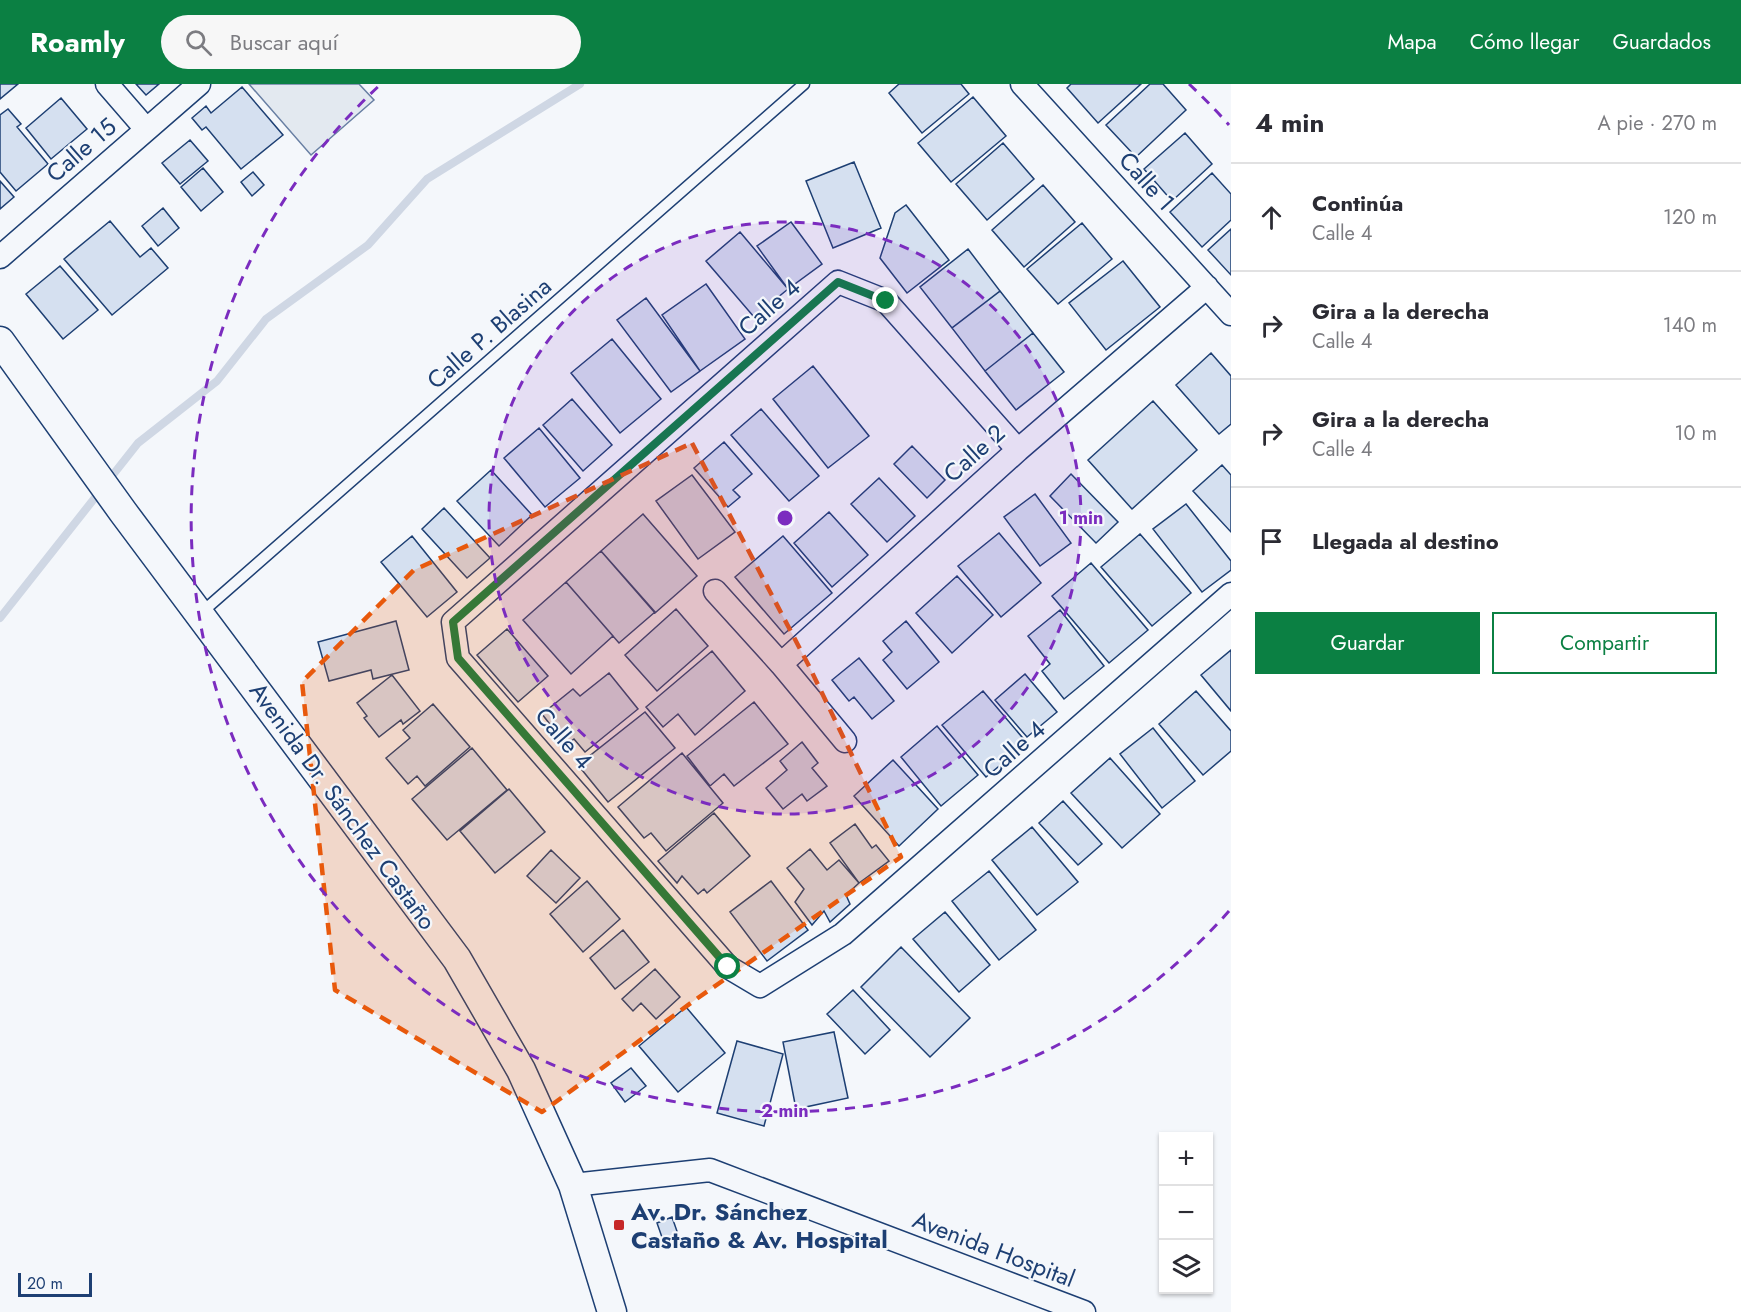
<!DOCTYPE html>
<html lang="es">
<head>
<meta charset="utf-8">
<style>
	:root { --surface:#fff; --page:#f7f7f7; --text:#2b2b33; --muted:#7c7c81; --line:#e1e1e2; --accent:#0b8043 }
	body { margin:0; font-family:Jost,sans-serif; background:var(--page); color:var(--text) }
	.controls { position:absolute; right:18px; bottom:18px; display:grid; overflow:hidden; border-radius:0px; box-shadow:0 2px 4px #0004 }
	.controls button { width:54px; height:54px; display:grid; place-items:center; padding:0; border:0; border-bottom:2px solid var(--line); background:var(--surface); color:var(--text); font:30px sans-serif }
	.scale { position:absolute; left:18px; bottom:15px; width:74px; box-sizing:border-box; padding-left:6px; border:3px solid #1d3f73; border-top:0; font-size:16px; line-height:21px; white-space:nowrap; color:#1d3f73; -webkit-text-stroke:4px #f4f7fb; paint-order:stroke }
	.stop { position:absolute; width:18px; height:18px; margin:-14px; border:4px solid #0b8043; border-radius:50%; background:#fff }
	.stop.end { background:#0b8043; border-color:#fff; box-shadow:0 2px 6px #0008 }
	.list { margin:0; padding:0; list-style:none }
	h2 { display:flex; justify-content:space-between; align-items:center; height:78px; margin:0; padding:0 24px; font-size:26px }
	h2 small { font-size:20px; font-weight:400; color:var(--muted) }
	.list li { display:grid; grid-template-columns:39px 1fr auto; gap:18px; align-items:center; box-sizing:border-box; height:108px; padding:0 24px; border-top:2px solid var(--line) }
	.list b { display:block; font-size:22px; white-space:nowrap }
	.list p { margin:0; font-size:20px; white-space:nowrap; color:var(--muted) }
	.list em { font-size:20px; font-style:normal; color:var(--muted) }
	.actions { display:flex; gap:12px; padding:18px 24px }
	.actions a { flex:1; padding:14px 0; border:2px solid var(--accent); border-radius:0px; text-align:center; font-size:21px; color:var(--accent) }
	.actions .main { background:var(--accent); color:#fff }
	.icon { flex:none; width:33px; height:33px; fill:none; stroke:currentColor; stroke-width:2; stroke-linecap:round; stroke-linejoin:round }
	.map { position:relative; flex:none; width:1231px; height:1228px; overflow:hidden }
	header { display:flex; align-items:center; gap:36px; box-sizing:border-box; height:84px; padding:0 30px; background:var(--accent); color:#fff }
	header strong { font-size:28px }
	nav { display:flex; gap:33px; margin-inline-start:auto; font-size:21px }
	.search { width:420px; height:54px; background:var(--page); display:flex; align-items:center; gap:15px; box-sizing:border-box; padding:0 21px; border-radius:33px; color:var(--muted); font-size:22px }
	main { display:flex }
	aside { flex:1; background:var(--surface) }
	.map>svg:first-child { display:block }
	.green { fill:#e3e9f0; stroke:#687fa3; stroke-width:1.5 }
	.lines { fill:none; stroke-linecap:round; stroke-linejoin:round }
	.stream { stroke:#cfd7e4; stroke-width:8 }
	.building { fill:#d5e0f0; stroke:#1d3f73; stroke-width:1.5 }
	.service-casing { stroke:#1d3f73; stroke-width:13 }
	.minor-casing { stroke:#1d3f73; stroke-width:25 }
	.tertiary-casing { stroke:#1d3f73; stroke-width:31 }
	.service { stroke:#f4f7fb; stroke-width:10 }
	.minor { stroke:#f4f7fb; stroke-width:22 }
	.tertiary { stroke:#f4f7fb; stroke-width:28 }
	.route { stroke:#0b8043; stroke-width:8 }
	.marked { fill:#e8590c; fill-opacity:0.2; stroke:#e8590c; stroke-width:4.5; stroke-dasharray:12 8; stroke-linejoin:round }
	.ring { fill:none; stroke:#7b2cbf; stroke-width:3; stroke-dasharray:10 8 }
	.poi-dot { fill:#c62828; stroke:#f4f7fb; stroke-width:2 }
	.labels { text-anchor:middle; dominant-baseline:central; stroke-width:4.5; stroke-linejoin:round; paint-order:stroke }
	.street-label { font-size:24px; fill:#1d3f73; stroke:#f4f7fb }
	.poi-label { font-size:24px; font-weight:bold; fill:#1d3f73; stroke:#f4f7fb; text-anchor:start }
	.centre { fill:#7b2cbf; stroke:#f4f7fb; stroke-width:3 }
	.ring-label { font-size:18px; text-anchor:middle; font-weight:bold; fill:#7b2cbf; stroke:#f4f7fb; stroke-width:4.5; stroke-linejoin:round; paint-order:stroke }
</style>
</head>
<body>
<header>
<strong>Roamly</strong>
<div class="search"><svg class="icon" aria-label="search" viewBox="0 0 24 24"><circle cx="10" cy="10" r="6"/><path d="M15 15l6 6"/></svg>Buscar aquí</div>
<nav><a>Mapa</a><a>Cómo llegar</a><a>Guardados</a></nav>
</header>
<main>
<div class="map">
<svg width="1231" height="1228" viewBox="0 0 1231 1228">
	<rect width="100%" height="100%" fill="#f4f7fb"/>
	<path class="green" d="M 249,0 L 359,0 L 374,16 L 311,71 Z"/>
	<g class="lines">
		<path class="stream" d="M 108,397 L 138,359 L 217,297 L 266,235 L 368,161 L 427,95 L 580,0
			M 0,534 L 101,406"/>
	</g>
	<path class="building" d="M 0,0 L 18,0 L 0,15 Z
		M 136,0 L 159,0 L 146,11 Z
		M 899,0 L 961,0 L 969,10 L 922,49 L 889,9 Z
		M 1071,0 L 1141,0 L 1098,39 L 1067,4 Z
		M 1150,0 L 1163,0 L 1186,26 L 1136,73 L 1106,41 Z
		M 242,3 L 283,51 L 241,85 L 206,43 L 202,46 L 192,34 L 206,22 L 211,29 Z
		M 973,13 L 1006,52 L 951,98 L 918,59 Z
		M 61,14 L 87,45 L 51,75 L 26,44 Z
		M 8,25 L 21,40 L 17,43 L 48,80 L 16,107 L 0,88 L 0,31 Z
		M 1185,49 L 1212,80 L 1172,117 L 1144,85 Z
		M 190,56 L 208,77 L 180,100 L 162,79 Z
		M 1003,59 L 1034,95 L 987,136 L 956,100 Z
		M 854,78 L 881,144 L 833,164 L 806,97 Z
		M 203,84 L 223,108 L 201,127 L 181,103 Z
		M 253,88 L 264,101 L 252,112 L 241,98 Z
		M 1212,89 L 1231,110 L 1231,136 L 1202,163 L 1170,128 Z
		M 0,97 L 14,113 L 0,125 Z
		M 1043,101 L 1075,138 L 1024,183 L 992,146 Z
		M 906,121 L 949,176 L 907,209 L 880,174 L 895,129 Z
		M 163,124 L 179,144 L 158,162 L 142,142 Z
		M 110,137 L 140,173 L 151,164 L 168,184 L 112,231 L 64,175 Z
		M 791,138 L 822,180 L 788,205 L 757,162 Z
		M 1082,139 L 1112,175 L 1058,220 L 1027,185 Z
		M 1231,145 L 1231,191 L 1208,166 Z
		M 740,148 L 788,205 L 754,233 L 706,177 Z
		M 968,165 L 1000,207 L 952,244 L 920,203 Z
		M 1123,177 L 1160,223 L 1106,266 L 1069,219 Z
		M 60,182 L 98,226 L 63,255 L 26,210 Z
		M 706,200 L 745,255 L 700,287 L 662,231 Z
		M 1000,207 L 1033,249 L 985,287 L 952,244 Z
		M 646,214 L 700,287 L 671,308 L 617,236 Z
		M 1033,249 L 1064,288 L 1016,326 L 985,287 Z
		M 612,255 L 661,315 L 620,349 L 571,289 Z
		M 1211,269 L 1231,292 L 1231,340 L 1219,350 L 1176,301 Z
		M 813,282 L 869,352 L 828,384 L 773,315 Z
		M 572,315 L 612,361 L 583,387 L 543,341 Z
		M 1153,317 L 1197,366 L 1132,425 L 1088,376 Z
		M 761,325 L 819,392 L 789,417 L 731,351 Z
		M 539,344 L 580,394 L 545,423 L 504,374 Z
		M 724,358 L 752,390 L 733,406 L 740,413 L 728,423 L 694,384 Z
		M 912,362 L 945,396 L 927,414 L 894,380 Z
		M 1222,381 L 1231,391 L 1231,448 L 1193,407 Z
		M 491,386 L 532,431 L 499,462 L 457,417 Z
		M 1071,390 L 1118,438 L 1096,459 L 1050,412 Z
		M 692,391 L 735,448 L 698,475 L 656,417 Z
		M 879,394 L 915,432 L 887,458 L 851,420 Z
		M 1035,410 L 1071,459 L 1040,482 L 1004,433 Z
		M 1186,420 L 1231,477 L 1231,486 L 1202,508 L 1153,445 Z
		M 444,424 L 490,474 L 467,494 L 422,445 Z
		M 829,428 L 868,471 L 832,503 L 794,459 Z
		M 643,430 L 697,492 L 655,529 L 601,467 Z
		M 999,449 L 1041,499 L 1001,533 L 958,482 Z
		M 1140,450 L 1191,509 L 1152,542 L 1101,483 Z
		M 412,452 L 457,508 L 427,533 L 381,478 Z
		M 783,452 L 832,509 L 784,550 L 735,493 Z
		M 601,467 L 655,528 L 619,559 L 566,498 Z
		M 1091,479 L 1148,546 L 1109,579 L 1052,512 Z
		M 957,492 L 993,531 L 952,569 L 916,529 Z
		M 566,498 L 613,552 L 571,590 L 523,536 Z
		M 676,525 L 708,562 L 657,607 L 625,571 Z
		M 1060,526 L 1104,582 L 1064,615 L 1042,587 L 1050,580 L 1028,552 Z
		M 396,537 L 409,586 L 373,595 L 371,586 L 329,597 L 318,558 Z
		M 906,537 L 939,578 L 907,605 L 883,576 L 892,568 L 883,557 Z
		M 507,545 L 548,592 L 518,618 L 477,571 Z
		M 1231,566 L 1231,627 L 1201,591 Z
		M 712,567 L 745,607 L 695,651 L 678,630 L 663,643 L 646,623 Z
		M 859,574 L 894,617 L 872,635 L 854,613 L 849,617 L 832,596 Z
		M 609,589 L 638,625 L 585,668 L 574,655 L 566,661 L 542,630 L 573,605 L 580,612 Z
		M 1025,590 L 1057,628 L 1027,653 L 995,616 Z
		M 392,591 L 420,627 L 403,640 L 401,636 L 379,653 L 364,634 L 367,632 L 357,619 Z
		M 983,607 L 1027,659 L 986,693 L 942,641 Z
		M 1196,607 L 1231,647 L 1231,667 L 1203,691 L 1159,640 Z
		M 754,618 L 788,660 L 734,702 L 724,690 L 710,702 L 687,672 Z
		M 433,620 L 470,663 L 425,702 L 417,692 L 408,700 L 386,674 L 410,654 L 403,646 Z
		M 645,628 L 675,664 L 608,718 L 578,681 Z
		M 937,642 L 978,691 L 941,722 L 901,673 Z
		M 1153,644 L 1195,697 L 1162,724 L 1120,670 Z
		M 802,658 L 818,679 L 812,684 L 827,702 L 807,717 L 802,710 L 783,725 L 766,704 L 787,686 L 780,677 Z
		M 472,664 L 507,706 L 447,756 L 412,715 Z
		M 682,669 L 723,719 L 666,767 L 651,749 L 644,754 L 618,723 Z
		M 1110,674 L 1160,730 L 1122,764 L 1071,709 Z
		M 893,676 L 938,725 L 899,762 L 854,712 Z
		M 509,705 L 545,748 L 495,789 L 460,747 Z
		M 1063,717 L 1102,760 L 1078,781 L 1039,739 Z
		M 714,729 L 750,772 L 707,809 L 704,805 L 698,810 L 682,792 L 677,799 L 658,777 Z
		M 855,740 L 872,764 L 876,761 L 889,777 L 859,799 L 830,759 Z
		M 1032,743 L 1078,798 L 1037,831 L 992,776 Z
		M 810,765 L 827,786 L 839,776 L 859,799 L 846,811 L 850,820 L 830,838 L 824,827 L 812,841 L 795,818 L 804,805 L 787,784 Z
		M 551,766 L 580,794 L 556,819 L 527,792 Z
		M 989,787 L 1036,846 L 999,876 L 952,817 Z
		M 587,797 L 620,835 L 583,868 L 550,830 Z
		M 771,797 L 808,846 L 767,877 L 730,828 Z
		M 945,828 L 990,881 L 959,908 L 913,855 Z
		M 623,846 L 649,878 L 615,905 L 590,874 Z
		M 901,863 L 970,934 L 930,973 L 861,903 Z
		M 655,885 L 680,913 L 656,935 L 641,919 L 633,927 L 622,915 Z
		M 853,906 L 890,946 L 865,970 L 827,930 Z
		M 686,923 L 725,969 L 678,1008 L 639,962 Z
		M 834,948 L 848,1014 L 796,1025 L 783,958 Z
		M 737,957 L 783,970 L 764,1042 L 717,1029 Z
		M 631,984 L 646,1002 L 625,1018 L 611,999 Z
		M 672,1133 L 679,1153 L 664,1159 L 657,1139 Z"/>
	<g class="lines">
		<g class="service-casing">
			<path id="service" d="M 201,529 L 804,0"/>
		</g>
		<g class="minor-casing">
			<path id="minor" d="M 107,0 L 146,45
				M 1022,0 L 1231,230
				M 0,173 L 199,0
				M 1018,366 L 886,217 L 838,198 L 453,538 L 458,574 L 728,883 L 760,902 L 843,850 L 1231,510
				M 715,507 L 781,580 L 845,657
				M 781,580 L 1018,366 L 1207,203
				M 573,1101 L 710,1086 L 1084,1228"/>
		</g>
		<g class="tertiary-casing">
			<path id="tertiary" d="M 0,257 L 123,428 L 457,875 L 521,986 L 573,1101 L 612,1228"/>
		</g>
		<use href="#service" class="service"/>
		<use href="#minor" class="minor"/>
		<use href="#tertiary" class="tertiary"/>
	</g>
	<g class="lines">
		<path class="route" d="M 728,883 L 458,574 L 453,538 L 838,198 L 886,217"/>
	</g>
	<path class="marked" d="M 692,359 L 809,582 L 901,773 L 695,916 L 542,1028 L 335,906 L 302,598 L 414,486 Z"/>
	<circle cx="785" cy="434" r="296" fill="#7b2cbf" fill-opacity=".12"/>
	<g class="ring">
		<circle cx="785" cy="434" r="296"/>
		<path d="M1229 827A593 593 0 1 1 381 0M1189 0A593 593 0 0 1 1229 41"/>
	</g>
	<rect class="poi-dot" x="613" y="1135" width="12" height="12" rx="3"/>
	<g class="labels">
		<g class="street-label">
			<text transform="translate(81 66) rotate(-41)">Calle 15</text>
			<text transform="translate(1147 97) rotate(48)">Calle 1</text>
			<text transform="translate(769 223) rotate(-41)">Calle 4</text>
			<text transform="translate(489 249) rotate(-41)">Calle P. Blasina</text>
			<text transform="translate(974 369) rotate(-42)">Calle 2</text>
			<text transform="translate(564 654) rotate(49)">Calle 4</text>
			<text transform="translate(1014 665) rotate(-41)">Calle 4</text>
			<text transform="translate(343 722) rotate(54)">Avenida Dr. Sánchez Castaño</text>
			<text transform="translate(994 1165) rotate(21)">Avenida Hospital</text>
		</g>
		<g class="poi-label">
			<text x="631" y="1127">Av. Dr. Sánchez<tspan x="631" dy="28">Castaño &amp; Av. Hospital</tspan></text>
		</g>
	</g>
	<circle cx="785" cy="434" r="9" class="centre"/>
	<g class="ring-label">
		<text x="1081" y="440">1 min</text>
		<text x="785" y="1033">2 min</text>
	</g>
</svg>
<div class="controls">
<button>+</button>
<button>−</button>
<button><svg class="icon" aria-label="layers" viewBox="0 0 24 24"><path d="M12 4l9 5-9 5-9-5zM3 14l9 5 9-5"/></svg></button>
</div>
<div class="scale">20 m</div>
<div class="stop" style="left:728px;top:883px"></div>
<div class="stop end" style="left:886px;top:217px"></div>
</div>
<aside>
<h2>4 min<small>A pie · 270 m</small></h2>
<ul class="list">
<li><svg class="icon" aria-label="ahead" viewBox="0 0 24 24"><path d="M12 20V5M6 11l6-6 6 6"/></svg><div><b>Continúa</b><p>Calle 4</p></div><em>120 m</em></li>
<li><svg class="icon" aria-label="right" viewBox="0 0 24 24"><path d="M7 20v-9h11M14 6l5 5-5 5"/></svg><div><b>Gira a la derecha</b><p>Calle 4</p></div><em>140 m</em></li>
<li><svg class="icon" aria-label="right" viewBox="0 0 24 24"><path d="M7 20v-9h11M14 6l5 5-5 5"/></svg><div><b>Gira a la derecha</b><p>Calle 4</p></div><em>10 m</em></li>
<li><svg class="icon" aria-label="arrive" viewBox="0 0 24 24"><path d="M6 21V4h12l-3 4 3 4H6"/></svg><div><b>Llegada al destino</b></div></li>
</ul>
<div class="actions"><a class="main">Guardar</a><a>Compartir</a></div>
</aside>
</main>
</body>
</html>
